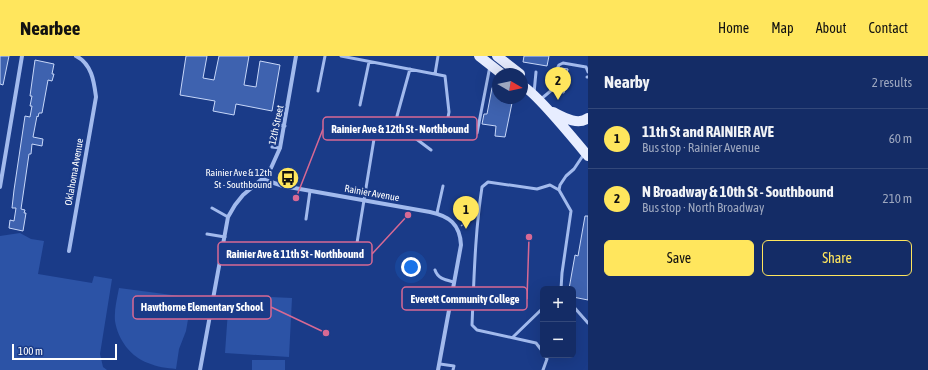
<!DOCTYPE html>
<html lang="en">
<head>
<meta charset="utf-8">
<style>
	:root { --surface:#142c66; --page:#1d346c; --text:#f1f3f6; --muted:#9da7bf; --line:#33487a; --accent:#ffe65d }
	body { margin:0; font-family:"Asap Condensed",sans-serif; background:var(--page); color:var(--text) }
	.controls { position:absolute; right:12px; bottom:12px; display:grid; overflow:hidden; border-radius:6px; box-shadow:0 4px 16px #0002 }
	.controls button { width:36px; height:36px; display:grid; place-items:center; padding:0; border:0; border-bottom:1px solid var(--line); background:var(--surface); color:var(--text); font:20px sans-serif }
	.compass { position:absolute; left:492px; top:12px; width:36px; height:36px; border-radius:50%; background:var(--surface); box-shadow:0 4px 16px #0002; rotate:99deg }
	.scale { position:absolute; left:12px; bottom:10px; width:105px; box-sizing:border-box; padding-left:4px; border:2px solid #fff; border-top:0; font-size:11px; line-height:14px; white-space:nowrap; color:#fff; -webkit-text-stroke:3px #1a3b88; paint-order:stroke }
	.you { position:absolute; left:411px; top:211px; width:14px; height:14px; margin:-10px; border:3px solid #fff; border-radius:50%; background:#1a73e8; box-shadow:0 0 0 6px #1a73e833 }
	.badge { display:grid; place-items:center; width:26px; height:26px; border-radius:50%; background:var(--accent); color:#111; font-size:13px; font-weight:700 }
	.pin { position:absolute; translate:-50% -33px; filter:drop-shadow(0 1px 2px #0008) }
	.pin::after { content:''; position:absolute; top:21px; width:14px; height:12px; background:inherit; clip-path:polygon(0 0,100% 0,50% 100%) }
	.list { margin:0; padding:0; list-style:none }
	h2 { display:flex; justify-content:space-between; align-items:center; height:52px; margin:0; padding:0 16px; font-size:17px }
	h2 small { font-size:13px; font-weight:400; color:var(--muted) }
	.list li { display:grid; grid-template-columns:26px 1fr auto; gap:12px; align-items:center; box-sizing:border-box; height:60px; padding:0 16px; border-top:1px solid var(--line) }
	.list b { display:block; font-size:15px; white-space:nowrap }
	.list p { margin:0; font-size:13px; white-space:nowrap; color:var(--muted) }
	.list em { font-size:13px; font-style:normal; color:var(--muted) }
	.actions { display:flex; gap:8px; padding:12px 16px }
	.actions a { flex:1; padding:9px 0; border:1px solid var(--accent); border-radius:6px; text-align:center; font-size:14px; color:var(--accent) }
	.actions .main { background:var(--accent); color:#111 }
	.map { position:relative; flex:none; width:588px; height:314px; overflow:hidden }
	header { display:flex; align-items:center; gap:24px; box-sizing:border-box; height:56px; padding:0 20px; background:var(--accent); color:#111 }
	header strong { font-size:19px }
	nav { display:flex; gap:22px; margin-inline-start:auto; font-size:14px }
	main { display:flex }
	aside { flex:1; background:var(--surface) }
	.map>svg:first-child { display:block }
	.green { fill:#2c53a6 }
	.building { fill:#3e62af; stroke:#c7d7f9 }
	.lines { fill:none; stroke-linecap:round; stroke-linejoin:round }
	.path { stroke:#a2baed; stroke-width:1.5; stroke-dasharray:2 3; stroke-linecap:butt }
	.service { stroke:#a2baed; stroke-width:3 }
	.minor { stroke:#a2baed; stroke-width:4 }
	.primary { stroke:#e7edff; stroke-width:10 }
	.labels { text-anchor:middle; dominant-baseline:central; stroke-width:4; stroke-linejoin:round; paint-order:stroke }
	.street-label { font-size:10px; fill:#fff; stroke:#1a3b88 }
	.poi-label { font-size:10px; fill:#fff; stroke:#1a3b88; text-anchor:end }
	.leader { fill:none; stroke:#d76994; stroke-width:1.5 }
	.callout-dot { fill:#d76994; stroke:#1a3b88; stroke-width:1.5 }
	.callout { fill:#1a3b88; stroke:#d76994; stroke-width:1.5 }
	.callout-label { font-size:11px; text-anchor:middle; font-weight:bold; fill:#fff }
</style>
</head>
<body>
<header>
<strong>Nearbee</strong>
<nav><a>Home</a><a>Map</a><a>About</a><a>Contact</a></nav>
</header>
<main>
<div class="map">
<svg width="588" height="314" viewBox="0 0 588 314">
	<rect width="100%" height="100%" fill="#1a3b88"/>
	<path class="green" d="M 20,177 L 31,183 L 44,185 L 38,218 L 92,227 L 94,220 L 112,223 L 100,298 L 103,311 L 107,314 L 0,314 L 0,180 Z
		M 119,232 L 187,241 L 191,246 L 186,275 L 179,293 L 176,313 C 167,312 157,311 148,307 C 131,301 118,284 115,265 C 114,254 117,243 119,232 Z
		M 231,239 L 292,242 L 289,301 L 225,297 L 229,240 Z
		M 252,304 L 285,304 L 285,314 L 252,314 Z"/>
	<path class="building" d="M 0,0 L 9,0 L 3,29 L 0,28 Z
		M 186,0 L 207,0 L 203,22 L 214,24 L 219,0 L 249,0 L 244,29 L 256,31 L 260,5 L 280,9 L 272,55 L 236,48 L 234,59 L 213,55 L 215,45 L 180,39 Z
		M 524,0 L 549,0 L 547,10 L 523,6 Z
		M 35,4 L 54,8 L 52,18 L 54,18 L 52,25 L 48,24 L 42,57 L 39,57 L 38,61 L 37,60 L 33,81 L 43,83 L 42,90 L 32,88 L 31,98 L 29,98 L 21,153 L 25,154 L 24,157 L 26,157 L 23,175 L 9,172 L 10,164 L 14,165 L 16,152 L 12,152 L 14,134 L 25,60 L 30,61 L 32,50 L 30,50 L 32,40 L 30,40 Z
		M 561,12 L 568,13 L 567,18 L 568,18 L 564,37 L 556,36 Z
		M 494,29 L 498,32 L 498,42 L 513,42 L 505,81 L 495,80 L 496,70 L 482,68 L 484,58 L 487,58 L 492,32 Z
		M 585,160 L 588,160 L 588,244 L 573,241 L 573,233 L 569,233 L 575,199 L 578,200 Z"/>
	<g class="lines">
		<path class="path" d="M 461,170 L 467,165"/>
		<path class="service" d="M 341,0 L 445,20 L 449,56 L 446,72
			M 435,18 L 438,0
			M 587,21 L 588,21
			M 318,35 L 325,0
			M 534,37 L 536,16
			M 541,43 L 553,33 L 557,13 L 559,9 L 563,7 L 586,11 L 588,16
			M 360,49 L 369,6
			M 397,60 L 410,13
			M 273,68 L 285,70
			M 477,77 L 490,10
			M 366,81 L 374,83
			M 272,91 L 280,92
			M 212,152 L 228,161
			M 437,157 L 443,130
			M 306,163 L 310,135
			M 207,178 L 225,181
			M 356,193 L 374,83 L 386,77 L 415,82 L 431,94
			M 223,195 L 232,191
			M 435,214 C 438,223 446,224 454,226
			M 561,233 L 562,217 L 571,155 L 559,134 L 560,129 L 566,120 L 574,113 L 584,98
			M 573,250 L 588,267
			M 513,281 L 543,252
			M 543,296 L 536,287 L 477,274 L 472,269 C 474,223 475,176 482,131 L 488,126 L 537,133 L 550,129 L 559,134
			M 440,308 L 454,310 L 453,314
			M 543,314 L 547,303 L 545,299"/>
		<path class="minor" d="M 262,123 L 283,130 L 430,156 C 449,160 460,168 461,189 L 438,314
			M 0,131 L 22,0
			M 69,195 L 96,41 C 94,26 92,8 76,0
			M 200,314 L 228,161 L 235,149 L 243,139 L 262,123 L 271,112 L 280,92 L 296,0"/>
		<path class="primary" d="M 479,0 L 502,18
			M 497,0 L 520,18
			M 522,30 C 533,33 578,88 588,100
			M 553,56 C 563,61 578,70 588,62"/>
	</g>
	<defs>
		<g id="bus-disc" transform="scale(1.15)"><circle r="9.5" fill="#ffe65d" stroke="#1a3b88"/><path d="M-5-6H5V4H4V6H2V4H-2V6H-4V4H-5ZM-3.5-4V0h7V-4ZM-3.5 1.2v1.5H-2V1.2ZM2 1.2v1.5H3.5V1.2Z" fill="#111"/></g>
	</defs>
	<g fill-rule="evenodd">
		<use href="#bus-disc" x="288" y="122"/>
	</g>
	<g class="labels">
		<g class="street-label">
			<text transform="translate(276 69) rotate(-78)">12th Street</text>
			<text transform="translate(74 116) rotate(-80)">Oklahoma Avenue</text>
			<text transform="translate(372 137) rotate(10)">Rainier Avenue</text>
		</g>
		<g class="poi-label">
			<text x="272" y="116">Rainier Ave &amp; 12th<tspan x="272" dy="12">St - Southbound</tspan></text>
		</g>
	</g>
	<path class="leader" d="M296 142L323 73M408 159L372 198M529 181L527 243M326 277L271 251"/>
	<g class="callout-dot">
		<circle cx="296" cy="142" r="4"/>
		<circle cx="408" cy="159" r="4"/>
		<circle cx="529" cy="181" r="4"/>
		<circle cx="326" cy="277" r="4"/>
	</g>
	<g class="callout">
		<rect x="323" y="61" width="154" height="23" rx="4"/>
		<rect x="218" y="186" width="154" height="23" rx="4"/>
		<rect x="402" y="231" width="125" height="23" rx="4"/>
		<rect x="133" y="240" width="138" height="23" rx="4"/>
	</g>
	<g class="callout-label">
		<text x="400" y="77">Rainier Ave &amp; 12th St - Northbound</text>
		<text x="295" y="202">Rainier Ave &amp; 11th St - Northbound</text>
		<text x="465" y="247">Everett Community College</text>
		<text x="202" y="255">Hawthorne Elementary School</text>
	</g>
</svg>
<div class="controls">
<button>+</button>
<button>−</button>
</div>
<svg class="compass" viewBox="-18 -18 36 36"><path d="M0-13l5 13h-10z" fill="#e53935"/><path d="M0 13l5-13h-10z" fill="#9da7bf"/></svg>
<div class="scale">100 m</div>
<div class="you"></div>
<div class="pin badge" style="left:466px;top:173px">1</div>
<div class="pin badge" style="left:558px;top:44px">2</div>
</div>
<aside>
<h2>Nearby<small>2 results</small></h2>
<ul class="list">
<li><span class="badge">1</span><div><b>11th St and RAINIER AVE</b><p>Bus stop · Rainier Avenue</p></div><em>60 m</em></li>
<li><span class="badge">2</span><div><b>N Broadway &amp; 10th St - Southbound</b><p>Bus stop · North Broadway</p></div><em>210 m</em></li>
</ul>
<div class="actions"><a class="main">Save</a><a>Share</a></div>
</aside>
</main>
</body>
</html>
